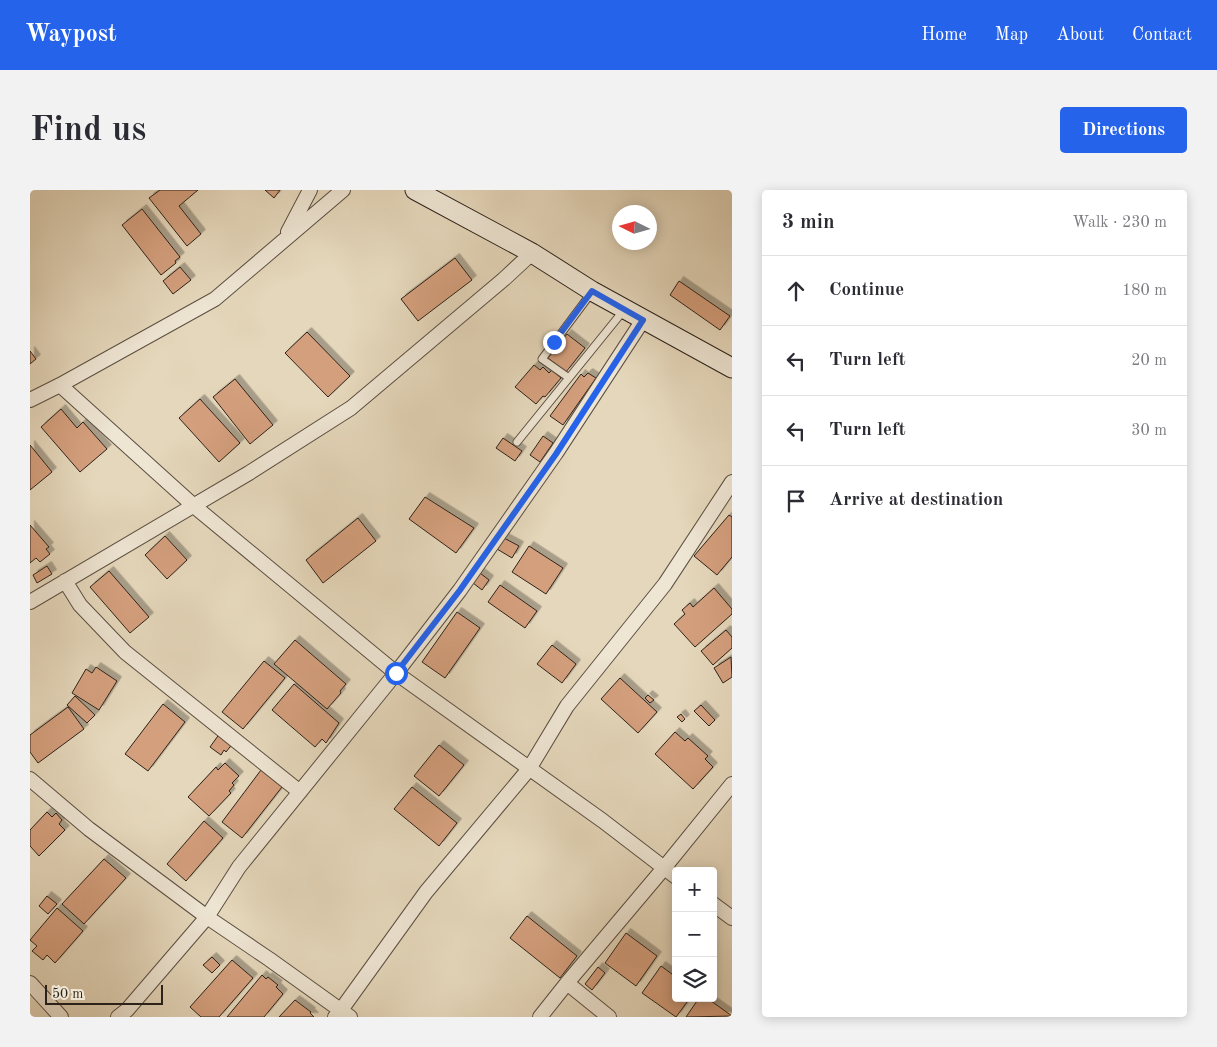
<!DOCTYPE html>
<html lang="en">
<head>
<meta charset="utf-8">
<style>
	:root { --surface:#fff; --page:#f2f2f3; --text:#2b2b33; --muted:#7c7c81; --line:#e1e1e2; --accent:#2563eb }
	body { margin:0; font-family:"Old Standard TT",serif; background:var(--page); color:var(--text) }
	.controls { position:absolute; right:15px; bottom:15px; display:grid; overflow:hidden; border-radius:5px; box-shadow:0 2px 12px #0003 }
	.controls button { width:45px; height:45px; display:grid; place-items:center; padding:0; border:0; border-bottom:1px solid var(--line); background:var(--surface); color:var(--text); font:25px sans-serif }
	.compass { position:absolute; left:582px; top:15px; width:45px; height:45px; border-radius:50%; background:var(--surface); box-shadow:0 2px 12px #0003; rotate:275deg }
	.scale { position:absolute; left:15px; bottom:12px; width:118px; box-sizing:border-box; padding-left:5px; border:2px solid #2d221a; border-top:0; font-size:14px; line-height:18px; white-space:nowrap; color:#2d221a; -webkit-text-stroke:4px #eee5d3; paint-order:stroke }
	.stop { position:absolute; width:15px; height:15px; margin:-11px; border:4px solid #2563eb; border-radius:50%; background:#fff }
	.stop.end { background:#2563eb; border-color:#fff; box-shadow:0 1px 5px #0008 }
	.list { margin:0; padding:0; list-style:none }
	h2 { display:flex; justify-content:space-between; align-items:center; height:65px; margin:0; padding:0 20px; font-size:21px }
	h2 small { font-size:16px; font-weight:400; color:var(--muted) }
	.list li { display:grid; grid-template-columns:32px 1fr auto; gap:15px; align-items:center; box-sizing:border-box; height:70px; padding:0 20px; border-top:1px solid var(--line) }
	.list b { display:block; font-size:19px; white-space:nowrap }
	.list em { font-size:16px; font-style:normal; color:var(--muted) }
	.icon { flex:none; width:28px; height:28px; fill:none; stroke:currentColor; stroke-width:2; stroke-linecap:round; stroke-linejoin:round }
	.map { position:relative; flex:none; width:702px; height:827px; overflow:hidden; border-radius:5px }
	header { display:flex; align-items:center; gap:30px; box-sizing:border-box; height:70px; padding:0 25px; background:var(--accent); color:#fff }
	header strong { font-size:24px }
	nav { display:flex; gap:28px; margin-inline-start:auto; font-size:18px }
	.intro { display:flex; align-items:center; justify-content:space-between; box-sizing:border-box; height:120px; padding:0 30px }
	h1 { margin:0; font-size:35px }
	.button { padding:12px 22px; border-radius:5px; background:var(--accent); color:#fff; font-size:18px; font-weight:700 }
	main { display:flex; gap:30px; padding:0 30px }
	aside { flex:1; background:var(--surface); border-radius:5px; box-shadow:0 2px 12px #0003 }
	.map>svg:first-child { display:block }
	.building { fill:#d49f7d; stroke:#2d221a; filter:url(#shadow) }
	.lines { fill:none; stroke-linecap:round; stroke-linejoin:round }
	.lane-casing { stroke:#5b4f42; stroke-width:9 }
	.street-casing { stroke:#5b4f42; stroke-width:16 }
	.secondary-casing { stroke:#2d221a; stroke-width:21 }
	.lane { stroke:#eee5d3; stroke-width:7 }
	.street { stroke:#eee5d3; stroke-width:14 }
	.secondary { stroke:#eee5d3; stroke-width:19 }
	.route { stroke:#2563eb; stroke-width:6 }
</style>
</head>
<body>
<header>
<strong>Waypost</strong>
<nav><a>Home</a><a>Map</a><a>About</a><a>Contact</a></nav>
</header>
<div class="intro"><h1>Find us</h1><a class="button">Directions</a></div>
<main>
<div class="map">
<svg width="702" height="827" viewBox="0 0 702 827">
	<defs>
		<filter id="shadow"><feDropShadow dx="4.5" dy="-4.5" stdDeviation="0" flood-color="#0004"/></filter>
	</defs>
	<rect width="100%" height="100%" fill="#e5d7bb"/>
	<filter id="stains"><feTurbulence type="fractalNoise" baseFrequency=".004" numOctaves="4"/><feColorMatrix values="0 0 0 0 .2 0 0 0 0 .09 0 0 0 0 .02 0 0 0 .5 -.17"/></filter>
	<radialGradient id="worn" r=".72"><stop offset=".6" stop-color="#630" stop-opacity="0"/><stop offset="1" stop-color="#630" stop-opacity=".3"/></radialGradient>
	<path class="building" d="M 130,0 L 168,0 L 149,16 L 171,44 L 157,56 L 119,8 Z
		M 235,0 L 250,0 L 244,8 Z
		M 112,19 L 150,67 L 145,71 L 146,73 L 131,85 L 92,35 Z
		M 425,68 L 442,90 L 388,131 L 371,109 Z
		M 150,77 L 161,90 L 143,104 L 133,91 Z
		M 649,91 L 700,126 L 690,140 L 640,105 Z
		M 277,142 L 320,186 L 298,207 L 255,163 Z
		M 537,144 L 555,158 L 536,182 L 518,168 Z
		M 0,161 L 6,169 L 0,174 Z
		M 504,175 L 510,180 L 513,177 L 519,183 L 522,180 L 531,188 L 515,207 L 513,206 L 506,214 L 485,197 Z
		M 558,183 L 566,188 L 533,235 L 520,226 L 551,184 L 554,187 Z
		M 205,189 L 243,235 L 220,254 L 183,207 Z
		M 170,209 L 210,253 L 189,272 L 149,228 Z
		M 31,219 L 47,238 L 53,232 L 77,259 L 50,282 L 11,237 Z
		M 513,246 L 523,253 L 510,272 L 500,265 Z
		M 473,248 L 492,261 L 485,271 L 466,258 Z
		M 0,255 L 22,282 L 0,300 Z
		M 395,307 L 444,338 L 426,363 L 379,329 Z
		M 699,325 L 702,327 L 702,367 L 687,385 L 664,366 Z
		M 328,328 L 346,351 L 293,393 L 276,370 Z
		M 0,335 L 19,357 L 16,359 L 20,364 L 10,372 L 6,368 L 0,373 Z
		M 135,346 L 157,370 L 137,389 L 115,365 Z
		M 474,348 L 489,356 L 482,368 L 467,359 Z
		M 499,356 L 533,378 L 516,404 L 482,382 Z
		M 17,376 L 22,384 L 7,393 L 3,385 Z
		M 79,381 L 119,427 L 100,443 L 60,397 Z
		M 450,383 L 459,390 L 452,400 L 443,393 Z
		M 470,395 L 507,421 L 495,438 L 458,412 Z
		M 684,398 L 702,419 L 702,424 L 665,457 L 644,434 L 655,424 L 652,420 L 660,413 L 663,417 Z
		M 427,422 L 450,438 L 415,488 L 392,472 Z
		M 696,440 L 702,447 L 702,458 L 683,475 L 671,461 Z
		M 265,450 L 316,494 L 310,501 L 311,503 L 297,519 L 244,474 Z
		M 522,455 L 546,474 L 532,493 L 507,474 Z
		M 701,467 L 702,487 L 693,493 L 684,478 Z
		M 234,471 L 255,488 L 213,539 L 192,522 Z
		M 66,477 L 87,491 L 69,520 L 42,503 L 56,479 L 62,483 Z
		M 590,488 L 627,522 L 608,543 L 571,509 Z
		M 264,494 L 309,533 L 296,553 L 292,549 L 285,557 L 242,520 Z
		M 618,505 L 624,510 L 620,513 L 615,508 Z
		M 45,506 L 65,525 L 57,533 L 37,515 Z
		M 133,514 L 155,532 L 118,581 L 95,564 Z
		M 671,515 L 685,530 L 679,536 L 664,521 Z
		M 38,517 L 54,539 L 8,573 L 0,562 L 0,545 Z
		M 651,524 L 655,529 L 652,532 L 647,527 Z
		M 645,542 L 655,551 L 658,548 L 678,566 L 675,569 L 683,577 L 663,599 L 625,564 Z
		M 190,543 L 203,553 L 196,562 L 194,560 L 191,565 L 180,557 Z
		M 409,555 L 434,575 L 409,606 L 384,586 Z
		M 195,573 L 209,586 L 202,593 L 204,595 L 199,601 L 201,603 L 179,626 L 158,607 L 186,577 L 188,580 Z
		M 231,580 L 252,597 L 212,648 L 192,632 Z
		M 382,597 L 427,633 L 409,656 L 364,619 Z
		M 17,622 L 22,627 L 26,623 L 32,630 L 29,634 L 35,640 L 9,666 L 0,656 L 0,640 Z
		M 174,631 L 193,648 L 156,691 L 137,674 Z
		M 74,669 L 96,688 L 54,734 L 32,714 Z
		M 17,706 L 27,714 L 18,724 L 9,716 Z
		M 27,718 L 53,741 L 25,773 L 17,765 L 13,770 L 2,761 L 7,756 L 0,750 Z
		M 497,726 L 547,766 L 530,788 L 480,748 Z
		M 596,743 L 627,766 L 606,796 L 575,773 Z
		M 182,767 L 190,775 L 182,783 L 173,775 Z
		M 202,770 L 223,788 L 189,827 L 171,827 L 160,817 Z
		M 631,776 L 646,787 L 646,808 L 660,808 L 646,827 L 612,803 Z
		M 568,777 L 575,783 L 562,800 L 555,794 Z
		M 232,785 L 236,789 L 238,787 L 248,795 L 246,797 L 253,804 L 234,827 L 197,827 Z
		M 669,808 L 677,808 L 702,826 L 656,827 Z
		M 265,810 L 281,822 L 280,823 L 284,827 L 249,827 Z"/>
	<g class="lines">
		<g class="lane-casing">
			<path id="lane" d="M 539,188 L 512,169 L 562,102
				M 487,252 L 594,120"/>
		</g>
		<g class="street-casing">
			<path id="street" d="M 258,42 L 280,0
				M 30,195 L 164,316 L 366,483 L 573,631 L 646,687
				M 0,210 L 30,195 L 185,109 L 313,0
				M 35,391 L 50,415 L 95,462 L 270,602
				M 0,412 L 219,283 L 321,218 L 474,89 L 502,63
				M 0,589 L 59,639 L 177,727 L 239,769 L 320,827
				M 683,714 L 702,728
				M 0,793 L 31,827
				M 537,793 L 579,827
				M 88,827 L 97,820 L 177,727 L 209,677 L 366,483 L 430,400 L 526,263 L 613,130
				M 305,827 L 311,820 L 396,702 L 499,579 L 537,516 L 635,394 L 702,292
				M 510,827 L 537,793 L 634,678 L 702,594"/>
		</g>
		<g class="secondary-casing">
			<path id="secondary" d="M 385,0 L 502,63 L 562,101 L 702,178"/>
		</g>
		<use href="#lane" class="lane"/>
		<use href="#street" class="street"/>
		<use href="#secondary" class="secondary"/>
	</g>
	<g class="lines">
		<path class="route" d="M 366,483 L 430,400 L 526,264 L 613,130 L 562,101 L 524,152"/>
	</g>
	<rect width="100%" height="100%" filter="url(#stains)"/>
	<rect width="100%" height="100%" fill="url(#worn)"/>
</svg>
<div class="controls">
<button>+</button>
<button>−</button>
<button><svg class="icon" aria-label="layers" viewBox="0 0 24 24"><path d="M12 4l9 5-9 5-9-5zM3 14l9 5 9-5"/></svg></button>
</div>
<svg class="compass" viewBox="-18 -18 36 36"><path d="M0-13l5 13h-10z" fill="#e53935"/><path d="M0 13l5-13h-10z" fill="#7c7c81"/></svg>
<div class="scale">50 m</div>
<div class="stop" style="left:366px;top:483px"></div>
<div class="stop end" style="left:524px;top:152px"></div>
</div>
<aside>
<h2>3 min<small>Walk · 230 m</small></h2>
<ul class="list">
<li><svg class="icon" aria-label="ahead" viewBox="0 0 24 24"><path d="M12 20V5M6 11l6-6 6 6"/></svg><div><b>Continue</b></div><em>180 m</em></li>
<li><svg class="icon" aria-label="left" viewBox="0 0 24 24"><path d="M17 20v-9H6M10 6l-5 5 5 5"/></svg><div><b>Turn left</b></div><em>20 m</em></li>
<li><svg class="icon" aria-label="left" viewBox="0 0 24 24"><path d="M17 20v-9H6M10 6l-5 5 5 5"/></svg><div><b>Turn left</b></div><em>30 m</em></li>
<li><svg class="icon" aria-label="arrive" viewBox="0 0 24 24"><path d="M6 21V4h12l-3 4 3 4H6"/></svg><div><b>Arrive at destination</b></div></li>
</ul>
</aside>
</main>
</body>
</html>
